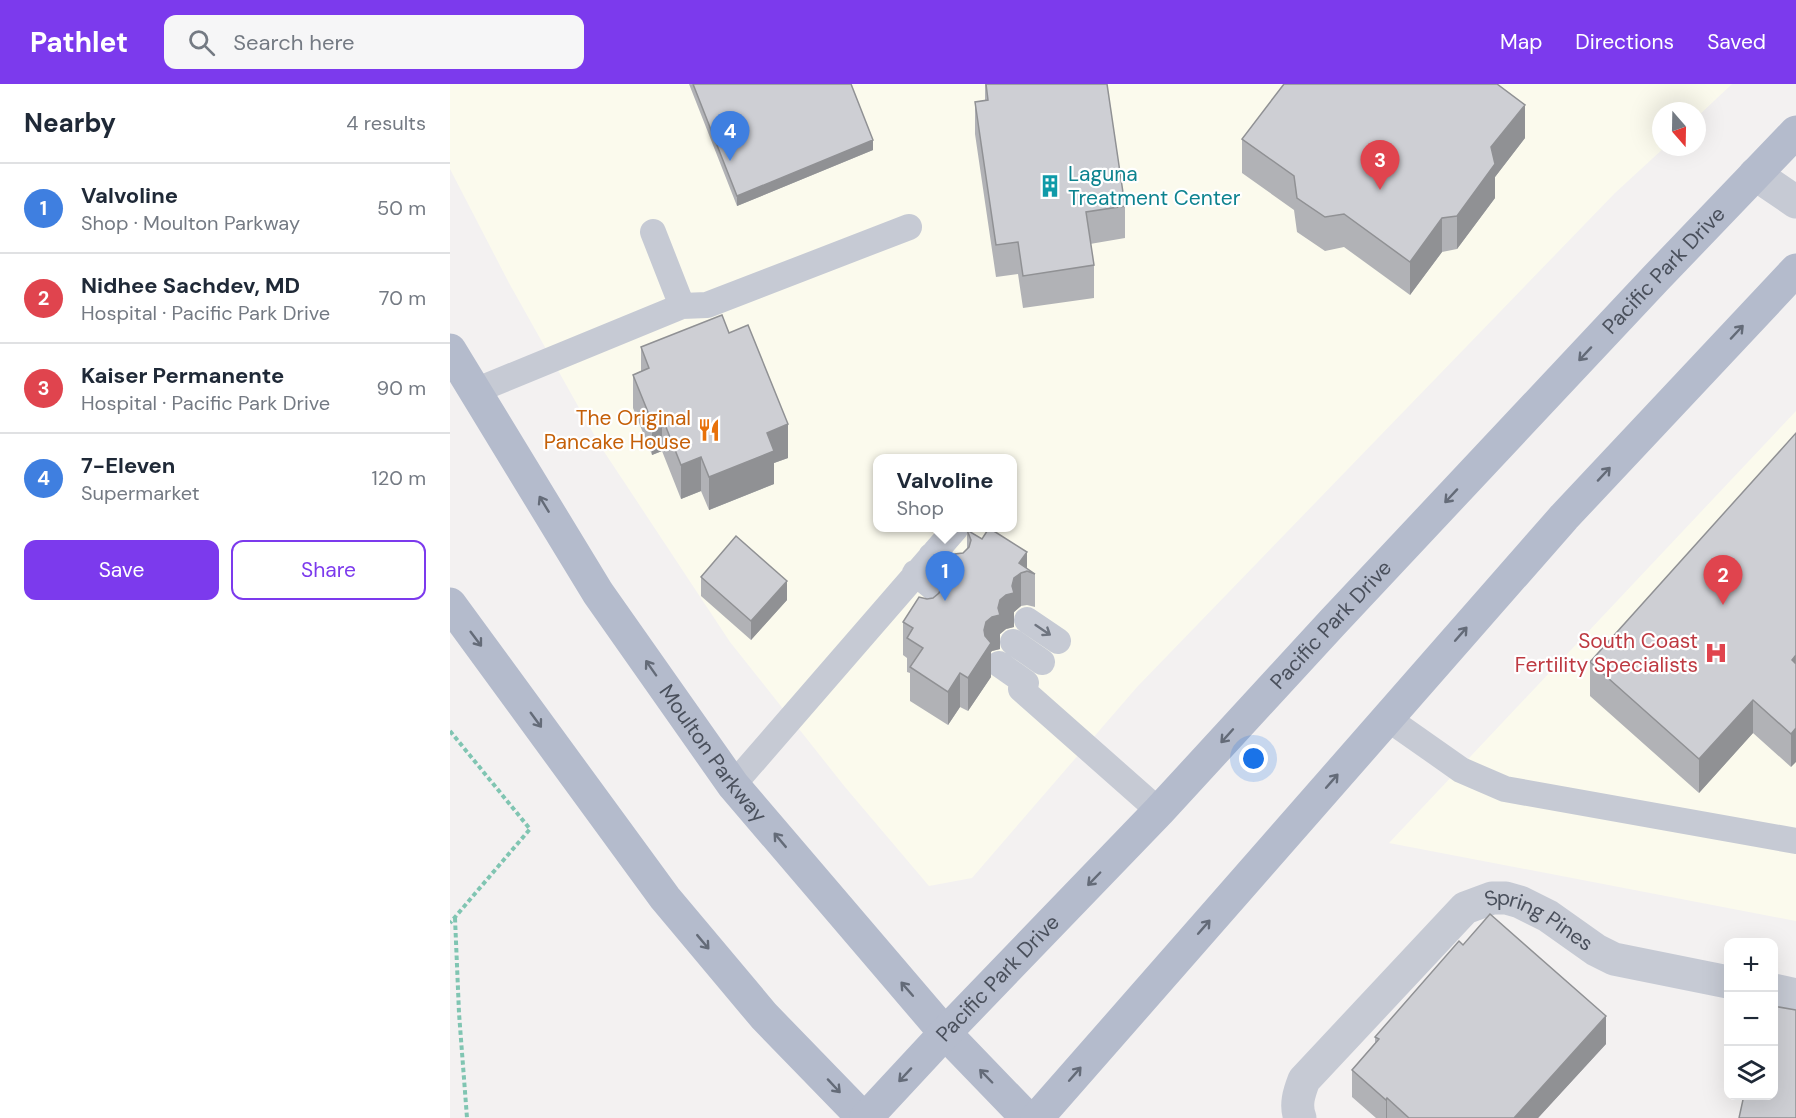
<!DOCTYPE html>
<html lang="en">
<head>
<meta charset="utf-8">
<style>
	:root { --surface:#fff; --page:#f6f6f7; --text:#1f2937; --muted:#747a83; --line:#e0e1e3; --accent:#7c3aed }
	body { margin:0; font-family:"DM Sans",sans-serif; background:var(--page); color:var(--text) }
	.controls { position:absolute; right:18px; bottom:18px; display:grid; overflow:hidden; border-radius:12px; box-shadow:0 6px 24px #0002 }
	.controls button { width:54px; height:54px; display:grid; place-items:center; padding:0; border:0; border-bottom:2px solid var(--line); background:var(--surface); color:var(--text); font:30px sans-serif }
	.compass { position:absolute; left:1202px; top:18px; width:54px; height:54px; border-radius:50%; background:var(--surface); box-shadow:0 6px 24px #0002; rotate:160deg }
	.you { position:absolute; left:804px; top:675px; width:21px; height:21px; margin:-15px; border:4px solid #fff; border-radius:50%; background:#1a73e8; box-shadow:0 0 0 9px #1a73e833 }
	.badge { display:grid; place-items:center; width:39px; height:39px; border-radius:50%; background:var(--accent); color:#fff; font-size:20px; font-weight:700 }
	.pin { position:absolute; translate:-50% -50px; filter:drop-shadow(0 2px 3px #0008) }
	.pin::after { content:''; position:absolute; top:32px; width:21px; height:18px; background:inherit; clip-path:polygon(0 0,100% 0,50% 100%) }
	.popup { position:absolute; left:423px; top:370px; width:144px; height:78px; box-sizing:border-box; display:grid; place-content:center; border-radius:12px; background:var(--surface); filter:drop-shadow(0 2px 4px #0005); font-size:20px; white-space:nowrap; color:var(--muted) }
	.popup b { font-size:22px; color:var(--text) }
	.popup::after { content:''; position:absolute; left:50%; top:100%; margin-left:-12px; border:12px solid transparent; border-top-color:var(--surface) }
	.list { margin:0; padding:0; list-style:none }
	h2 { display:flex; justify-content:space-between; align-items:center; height:78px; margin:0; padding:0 24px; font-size:26px }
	h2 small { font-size:20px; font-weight:400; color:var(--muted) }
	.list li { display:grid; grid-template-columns:39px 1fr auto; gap:18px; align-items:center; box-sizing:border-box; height:90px; padding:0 24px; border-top:2px solid var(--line) }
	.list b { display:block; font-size:22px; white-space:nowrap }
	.list p { margin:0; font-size:20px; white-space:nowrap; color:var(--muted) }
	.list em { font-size:20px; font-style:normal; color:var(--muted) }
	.actions { display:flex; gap:12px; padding:18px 24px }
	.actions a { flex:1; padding:14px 0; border:2px solid var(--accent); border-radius:12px; text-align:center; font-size:21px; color:var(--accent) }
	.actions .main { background:var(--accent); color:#fff }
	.icon { flex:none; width:33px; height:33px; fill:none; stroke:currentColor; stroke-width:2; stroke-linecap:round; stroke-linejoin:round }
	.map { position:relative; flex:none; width:1346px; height:1034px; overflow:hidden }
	header { display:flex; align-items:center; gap:36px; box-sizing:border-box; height:84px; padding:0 30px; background:var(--accent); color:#fff }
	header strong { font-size:28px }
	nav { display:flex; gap:33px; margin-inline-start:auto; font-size:21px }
	.search { width:420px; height:54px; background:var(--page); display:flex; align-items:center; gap:15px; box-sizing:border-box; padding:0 21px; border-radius:12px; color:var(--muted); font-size:22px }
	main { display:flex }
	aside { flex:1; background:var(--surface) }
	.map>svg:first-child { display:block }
	.commercial { fill:#fbfaed; fill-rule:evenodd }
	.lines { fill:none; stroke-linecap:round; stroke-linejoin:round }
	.path { stroke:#80c5b2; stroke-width:4; stroke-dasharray:4.5 3; stroke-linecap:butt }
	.lane { stroke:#c6cad4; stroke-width:26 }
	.street { stroke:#c6cad4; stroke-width:33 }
	.primary { stroke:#b4bbcc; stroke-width:33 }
	.wall { fill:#b1b2b6 }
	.shaded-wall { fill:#909194 }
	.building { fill:#cecfd4; stroke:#909194; stroke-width:1.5 }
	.oneway { stroke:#646b78 }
	.oneway2 { stroke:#6f7580 }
	.labels { text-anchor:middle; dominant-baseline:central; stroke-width:4.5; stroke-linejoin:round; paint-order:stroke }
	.culture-label { font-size:21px; fill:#0d838f; stroke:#fff; text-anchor:start }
	.street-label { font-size:21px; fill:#4a505c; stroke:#fff }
	.food-label { font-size:21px; fill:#c56008; stroke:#fff; text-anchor:end }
	.health-label { font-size:21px; fill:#be3a42; stroke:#fff; text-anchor:end }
</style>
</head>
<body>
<header>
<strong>Pathlet</strong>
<div class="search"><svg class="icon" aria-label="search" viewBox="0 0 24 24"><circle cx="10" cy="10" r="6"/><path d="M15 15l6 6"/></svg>Search here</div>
<nav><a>Map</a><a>Directions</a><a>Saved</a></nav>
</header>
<main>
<aside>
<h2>Nearby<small>4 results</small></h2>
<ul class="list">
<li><span class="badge" style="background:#3f7fe0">1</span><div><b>Valvoline</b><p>Shop · Moulton Parkway</p></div><em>50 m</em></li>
<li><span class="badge" style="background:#e0444e">2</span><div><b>Nidhee Sachdev, MD</b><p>Hospital · Pacific Park Drive</p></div><em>70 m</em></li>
<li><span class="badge" style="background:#e0444e">3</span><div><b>Kaiser Permanente</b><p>Hospital · Pacific Park Drive</p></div><em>90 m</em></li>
<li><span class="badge" style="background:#3f7fe0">4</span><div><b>7-Eleven</b><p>Supermarket</p></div><em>120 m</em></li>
</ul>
<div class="actions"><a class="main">Save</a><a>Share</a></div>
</aside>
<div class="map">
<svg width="1346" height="1034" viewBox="0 0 1346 1034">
	<rect width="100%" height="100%" fill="#f3f1f1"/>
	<path class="commercial" d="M 0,0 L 1282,0 L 1247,33 L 1247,27 L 1211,27 L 1211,63 L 1215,63 L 1165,109 L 687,603 L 522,794 L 479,802 L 395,703 L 280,558 L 151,363 L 59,199 L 0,85 ZM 428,374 L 562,374 L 562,444 L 428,444 Z
		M 1346,327 L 1346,837 L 939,759 Z"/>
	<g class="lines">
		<path class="path" d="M 0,647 L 80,745 L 0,839
			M 5,834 L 9,929 L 17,1034"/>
		<path class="lane" d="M 203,148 L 232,222
			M 25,307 L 232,222 L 257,221 L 459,143
			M 481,472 L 506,489
			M 465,489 L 492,511
			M 577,536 L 608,557
			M 563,558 L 592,578
			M 549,580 L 576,599
			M 571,605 L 709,727
			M 937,634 L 1011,686 L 1055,705 L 1346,757
			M 283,701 L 506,444"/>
		<g class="street">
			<path d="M 1305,90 L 1346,118"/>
			<path d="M 1324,906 L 1346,911"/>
			<path id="s1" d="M 850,1034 C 845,1021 849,1009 854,996 L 1015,824 L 1042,814 L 1056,814 L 1070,818 L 1098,832 L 1146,866 L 1164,875 L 1278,898"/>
		</g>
		<g class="primary">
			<path id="s2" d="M 0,266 L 148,509 L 283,701 L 495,949 L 577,1034"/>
			<path d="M 0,520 L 215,814 L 314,932 L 413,1034"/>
			<path id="s3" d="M 416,1034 L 495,949 L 709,727 L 882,539 L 1205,195 L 1346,48"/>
			<path d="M 587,1034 L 1114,433 L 1346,186"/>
		</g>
	</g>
	<path class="wall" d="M 239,0 L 401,0 L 423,66 L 287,122 Z
		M 535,0 L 657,0 L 675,122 L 675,154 L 640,160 L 644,181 L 644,214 L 573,224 L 568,190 L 546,193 L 525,50 L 525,18 L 535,16 Z
		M 1075,54 L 1045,93 L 1045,114 L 1007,165 L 992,168 L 960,211 L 894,163 L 875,167 L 847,148 L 844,126 L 792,89 L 792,55 Z
		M 279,249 L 338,374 L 324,379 L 324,400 L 259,426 L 251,407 L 231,415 L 212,367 L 202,371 L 183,324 L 183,291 L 191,287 L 191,263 Z
		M 1346,349 L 1341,683 L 1303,649 L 1249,709 L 1140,612 L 1140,578 Z
		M 517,446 L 585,490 L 585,523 L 577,521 L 571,522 L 564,528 L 564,543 L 556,545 L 550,550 L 550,565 L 542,567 L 541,568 L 541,593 L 518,627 L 510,623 L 498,641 L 460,617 L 460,589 L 457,588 L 457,574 L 453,571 L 453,538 L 477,515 L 483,514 L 489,509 L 489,492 L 497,492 L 503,487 L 505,484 L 505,470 L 513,469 L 517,465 Z
		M 251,493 L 337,516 L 301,556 L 251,512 Z
		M 1013,861 L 1156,960 L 1088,1034 L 926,1034 L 902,1013 L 902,986 L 925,959 L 925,953 Z"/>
	<path class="shaded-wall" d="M 1075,21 L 1075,54 L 1045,93 L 1045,114 L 1007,165 L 1007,132 L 1041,63 Z
		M 423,56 L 423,66 L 287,122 L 287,112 Z
		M 992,134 L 992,168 L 960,211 L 960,178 Z
		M 212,333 L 212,367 L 202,371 L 202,338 Z
		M 338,340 L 338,374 L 324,379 L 324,400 L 259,426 L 259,393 L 317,349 Z
		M 251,373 L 251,407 L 231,415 L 231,381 Z
		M 577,468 L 577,488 L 571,489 L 571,522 L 564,528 L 564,543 L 556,545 L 550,550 L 550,565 L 542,567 L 541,568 L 541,593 L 518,627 L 518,594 L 536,538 L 548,524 L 550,516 L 556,511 L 562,502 L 569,479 Z
		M 337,497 L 337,516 L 301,556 L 301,537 Z
		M 1346,571 L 1346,605 L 1342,576 Z
		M 510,589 L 510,623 L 498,641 L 498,608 Z
		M 1303,616 L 1303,649 L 1249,709 L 1249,675 Z
		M 1346,644 L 1346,678 L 1341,683 L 1341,650 Z
		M 1156,932 L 1156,960 L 1088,1034 L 1064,1034 Z
		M 937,1014 L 937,1034 L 936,1034 L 936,1016 Z"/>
	<path class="building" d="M 243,0 L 401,0 L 423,56 L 287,112 Z
		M 536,0 L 657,0 L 675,122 L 636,128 L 644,181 L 573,192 L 568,158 L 546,161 L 525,18 L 538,16 Z
		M 834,0 L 1047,0 L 1075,21 L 1041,63 L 1045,80 L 1007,132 L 992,134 L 960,178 L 894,130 L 875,133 L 847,114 L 844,92 L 792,55 Z
		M 272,231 L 279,249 L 298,241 L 338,340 L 317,349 L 324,367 L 259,393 L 251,373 L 231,381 L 212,333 L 202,338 L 183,291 L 199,284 L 191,263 Z
		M 1346,349 L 1346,571 L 1342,576 L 1346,580 L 1346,644 L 1341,650 L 1303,616 L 1249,675 L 1140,578 Z
		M 539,444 L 577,468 L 569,479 L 585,490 L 577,487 L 571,489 L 564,494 L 562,502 L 564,509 L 556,511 L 550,516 L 548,524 L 550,531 L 542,533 L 536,538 L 534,546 L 535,552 L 541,559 L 518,594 L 510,589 L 498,608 L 460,583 L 473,564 L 457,554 L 463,544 L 453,538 L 469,513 L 477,515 L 483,514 L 489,509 L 492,501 L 489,492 L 497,492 L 503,487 L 507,479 L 505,470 L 513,469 L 519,463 L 521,456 L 517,446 L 532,455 Z
		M 286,452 L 337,497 L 301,537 L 251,493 Z
		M 1040,830 L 1156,932 L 1064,1034 L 959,1034 L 937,1014 L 936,1016 L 902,986 L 929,955 L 925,953 L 1009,857 L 1013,861 Z
		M 1323,922 L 1346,926 L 1346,1034 L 1289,1034 L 1294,1011 L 1323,1011 Z"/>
	<defs><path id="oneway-shaft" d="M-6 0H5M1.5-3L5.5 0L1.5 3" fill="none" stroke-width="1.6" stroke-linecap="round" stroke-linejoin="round" transform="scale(1.5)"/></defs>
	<g class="oneway">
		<use href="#oneway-shaft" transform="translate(1287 248) rotate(-47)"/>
		<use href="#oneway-shaft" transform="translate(1135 270) rotate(133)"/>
		<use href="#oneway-shaft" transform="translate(1154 390) rotate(-47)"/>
		<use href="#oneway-shaft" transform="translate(1001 412) rotate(133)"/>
		<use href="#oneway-shaft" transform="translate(94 420) rotate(-121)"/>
		<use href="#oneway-shaft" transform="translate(1011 550) rotate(-49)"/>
		<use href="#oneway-shaft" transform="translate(26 555) rotate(53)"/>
		<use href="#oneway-shaft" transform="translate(201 584) rotate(-125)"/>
		<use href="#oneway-shaft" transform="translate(86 636) rotate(54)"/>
		<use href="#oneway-shaft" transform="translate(777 652) rotate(132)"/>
		<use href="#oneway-shaft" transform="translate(882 697) rotate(-49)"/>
		<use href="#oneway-shaft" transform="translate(330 756) rotate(-130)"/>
		<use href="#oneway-shaft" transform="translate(644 795) rotate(134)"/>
		<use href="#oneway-shaft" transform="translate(754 843) rotate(-49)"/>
		<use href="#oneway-shaft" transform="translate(253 858) rotate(50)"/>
		<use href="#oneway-shaft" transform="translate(457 905) rotate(-131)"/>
		<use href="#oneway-shaft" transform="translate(625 990) rotate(-49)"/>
		<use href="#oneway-shaft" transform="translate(455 991) rotate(133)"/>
		<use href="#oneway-shaft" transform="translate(536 992) rotate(-134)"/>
		<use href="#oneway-shaft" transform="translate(384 1002) rotate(47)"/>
	</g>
	<use class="oneway2" href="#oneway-shaft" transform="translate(593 546) rotate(34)"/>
	<defs>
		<g id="building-bare" transform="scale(1.8)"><path d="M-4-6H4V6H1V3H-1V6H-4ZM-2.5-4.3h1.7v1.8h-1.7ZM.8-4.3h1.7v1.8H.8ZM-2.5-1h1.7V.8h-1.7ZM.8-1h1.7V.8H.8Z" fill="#0f9aa8" stroke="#fff" stroke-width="2.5" paint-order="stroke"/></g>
		<g id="restaurant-bare" transform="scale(1.8)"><path d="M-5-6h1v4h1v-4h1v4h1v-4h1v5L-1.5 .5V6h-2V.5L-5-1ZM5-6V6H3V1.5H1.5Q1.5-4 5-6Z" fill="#e8710a" stroke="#fff" stroke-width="2.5" paint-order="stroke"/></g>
		<g id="hospital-bare" transform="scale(1.8)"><path d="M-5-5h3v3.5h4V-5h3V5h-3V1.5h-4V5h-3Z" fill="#e0444e" stroke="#fff" stroke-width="2.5" paint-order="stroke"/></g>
	</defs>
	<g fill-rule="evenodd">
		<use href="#building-bare" x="600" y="102"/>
		<use href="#restaurant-bare" x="259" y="346"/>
		<use href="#hospital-bare" x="1266" y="569"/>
	</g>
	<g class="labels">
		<g class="culture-label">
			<text x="618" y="90">Laguna<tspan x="618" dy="24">Treatment Center</tspan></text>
		</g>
		<g class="street-label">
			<text stroke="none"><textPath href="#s3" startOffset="1164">Pacific Park Drive</textPath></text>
			<text stroke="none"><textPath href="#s3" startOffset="678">Pacific Park Drive</textPath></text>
			<text stroke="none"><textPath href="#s2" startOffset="482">Moulton Parkway</textPath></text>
			<text stroke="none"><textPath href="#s1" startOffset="356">Spring Pines</textPath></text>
			<text stroke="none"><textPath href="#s3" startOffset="192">Pacific Park Drive</textPath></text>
		</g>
		<g class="food-label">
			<text x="241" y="334">The Original<tspan x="241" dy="24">Pancake House</tspan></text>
		</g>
		<g class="health-label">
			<text x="1248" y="557">South Coast<tspan x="1248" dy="24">Fertility Specialists</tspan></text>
		</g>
	</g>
</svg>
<div class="controls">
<button>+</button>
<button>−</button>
<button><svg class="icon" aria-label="layers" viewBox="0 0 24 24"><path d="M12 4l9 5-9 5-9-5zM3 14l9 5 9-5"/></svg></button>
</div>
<svg class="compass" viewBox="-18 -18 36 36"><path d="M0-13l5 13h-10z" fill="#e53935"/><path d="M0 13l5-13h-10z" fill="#747a83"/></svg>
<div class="you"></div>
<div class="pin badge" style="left:495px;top:517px;background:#3f7fe0">1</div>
<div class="popup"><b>Valvoline</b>Shop</div>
<div class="pin badge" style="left:1273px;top:521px;background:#e0444e">2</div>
<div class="pin badge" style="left:930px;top:106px;background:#e0444e">3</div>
<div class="pin badge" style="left:280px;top:77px;background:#3f7fe0">4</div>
</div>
</main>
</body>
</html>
